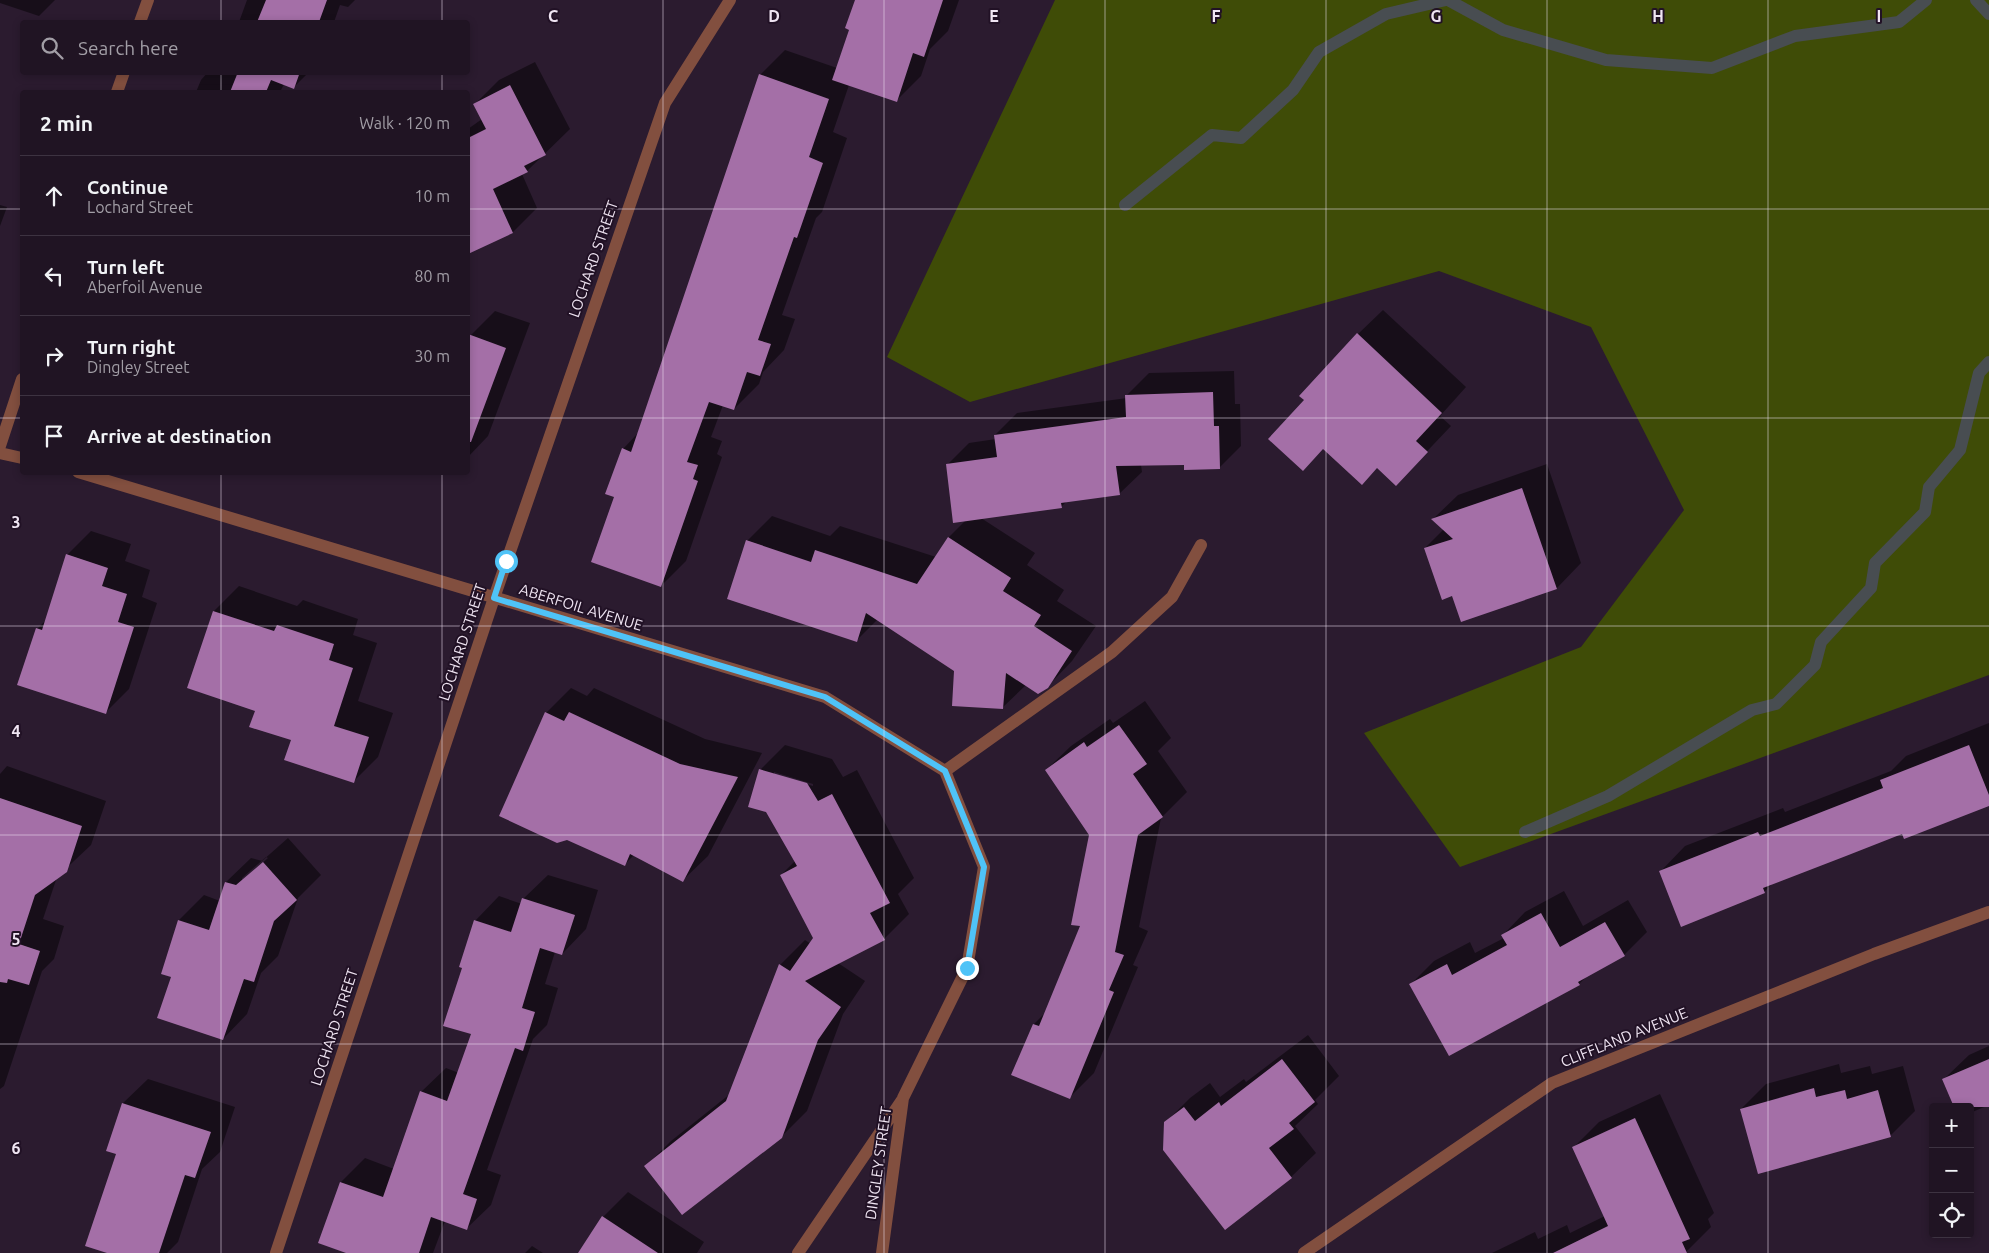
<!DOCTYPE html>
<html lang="en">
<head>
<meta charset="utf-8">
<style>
	:root { --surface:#201423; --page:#281d2b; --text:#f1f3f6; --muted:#a29ea6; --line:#3d3341 }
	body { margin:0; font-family:Ubuntu,sans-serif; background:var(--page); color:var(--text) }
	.controls { position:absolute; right:15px; bottom:15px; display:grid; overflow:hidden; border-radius:5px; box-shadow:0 2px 8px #0003 }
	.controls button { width:45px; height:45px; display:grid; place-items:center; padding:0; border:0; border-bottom:1px solid var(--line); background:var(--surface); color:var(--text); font:25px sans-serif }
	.stop { position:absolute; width:15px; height:15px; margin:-11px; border:4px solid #4fc3f7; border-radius:50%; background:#fff }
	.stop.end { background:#4fc3f7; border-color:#fff; box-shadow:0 1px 5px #0008 }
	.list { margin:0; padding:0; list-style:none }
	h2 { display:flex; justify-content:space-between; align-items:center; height:65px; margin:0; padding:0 20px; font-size:21px }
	h2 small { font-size:16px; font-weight:400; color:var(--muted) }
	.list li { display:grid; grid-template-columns:32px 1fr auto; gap:15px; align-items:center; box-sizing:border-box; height:80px; padding:0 20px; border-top:1px solid var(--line) }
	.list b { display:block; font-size:19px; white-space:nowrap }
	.list p { margin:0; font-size:16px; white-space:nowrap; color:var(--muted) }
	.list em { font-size:16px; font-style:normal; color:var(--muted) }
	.icon { flex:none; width:28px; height:28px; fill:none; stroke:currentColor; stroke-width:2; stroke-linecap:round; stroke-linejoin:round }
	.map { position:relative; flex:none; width:1989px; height:1253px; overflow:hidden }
	.search { position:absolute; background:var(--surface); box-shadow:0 2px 8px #0003; left:20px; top:20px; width:450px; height:55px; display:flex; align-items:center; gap:12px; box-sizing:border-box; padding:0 18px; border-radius:5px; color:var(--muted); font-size:19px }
	.panel { position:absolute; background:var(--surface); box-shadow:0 2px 8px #0003; left:20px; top:90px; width:450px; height:385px; border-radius:5px }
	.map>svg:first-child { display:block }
	.green { fill:#3f4c07 }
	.shadow { fill:#0007; fill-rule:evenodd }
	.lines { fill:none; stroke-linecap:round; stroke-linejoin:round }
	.stream { stroke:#484d51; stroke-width:12 }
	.building { fill:#a46fa7 }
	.minor { stroke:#824f3f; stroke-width:12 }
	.route { stroke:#4fc3f7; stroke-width:6 }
	.grid { fill:none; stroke:#efe4f2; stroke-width:1; stroke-opacity:0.55 }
	.labels { text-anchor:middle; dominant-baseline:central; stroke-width:4; stroke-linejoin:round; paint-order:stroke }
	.street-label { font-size:15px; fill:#efe4f2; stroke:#211125 }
	.grid-label { font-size:16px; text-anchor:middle; font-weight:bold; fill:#efe4f2; stroke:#211125; stroke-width:4; stroke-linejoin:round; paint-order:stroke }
</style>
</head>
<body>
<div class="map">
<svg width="1989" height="1253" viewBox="0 0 1989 1253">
	<rect width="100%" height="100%" fill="#2b1b2f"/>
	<path class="green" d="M 1055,0 L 1989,0 L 1989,675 L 1460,867 L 1364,733 L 1581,647 L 1684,510 L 1591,327 L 1439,271 L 970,402 L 887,357 Z"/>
	<path class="shadow" d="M 0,0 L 55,0 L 39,16 L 0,3 Z
		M 247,0 L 355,0 L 348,7 L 340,5 L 334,22 L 239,22 Z
		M 856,0 L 959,0 L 948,31 L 930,49 L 921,76 L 896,101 L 849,85 L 833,132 L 847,138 L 822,212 L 816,218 L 782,315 L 795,319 L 784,350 L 763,372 L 759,384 L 734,409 L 723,405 L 711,437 L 722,441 L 717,454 L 722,457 L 686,561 L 661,586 L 616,496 L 623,449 L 638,433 L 760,75 L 785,50 L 837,68 L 851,29 Z
		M 535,62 L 570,129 L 527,171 L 522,174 L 537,208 L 513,232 L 473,250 L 468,237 L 468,129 L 482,119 L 474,105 L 499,80 Z
		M 208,72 L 309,72 L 294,87 L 284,84 L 280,92 L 196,92 L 201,80 Z
		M 0,205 L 7,207 L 0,226 Z
		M 1383,310 L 1466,387 L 1440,416 L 1451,426 L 1396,484 L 1358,334 Z
		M 495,311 L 530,323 L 488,436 L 468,457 L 468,344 L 471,335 Z
		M 1234,371 L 1235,404 L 1240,404 L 1241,446 L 1219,468 L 1185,464 L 1141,465 L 1142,472 L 1119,494 L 1067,501 L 1061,507 L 981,518 L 1035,553 L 1027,565 L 1064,590 L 1057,601 L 1096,626 L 1072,661 L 1047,687 L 1026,685 L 1002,708 L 955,670 L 878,619 L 856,641 L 747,541 L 772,516 L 830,536 L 840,526 L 936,557 L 948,538 L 966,520 L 947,465 L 969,443 L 996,439 L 995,435 L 1017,413 L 1127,398 L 1127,395 L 1149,373 Z
		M 1547,464 L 1581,563 L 1557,588 L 1462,620 L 1453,595 L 1425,548 L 1444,529 L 1433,519 L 1458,495 Z
		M 91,531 L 131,544 L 125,561 L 150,570 L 142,597 L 157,603 L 129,689 L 105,713 L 37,629 L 46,620 L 67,555 Z
		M 239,586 L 297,606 L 303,600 L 358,619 L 353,635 L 377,643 L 358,701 L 393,713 L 378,757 L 354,781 L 293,740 L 256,710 L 189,688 L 214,611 Z
		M 571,688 L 587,696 L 594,688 L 705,739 L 762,753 L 708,856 L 683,880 L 634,855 L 625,864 L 546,713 Z
		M 1145,701 L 1171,738 L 1158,751 L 1187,792 L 1161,818 L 1139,927 L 1148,931 L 1133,965 L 1138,967 L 1094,1073 L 1069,1098 L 1013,1075 L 1034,1024 L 1045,1013 L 1082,925 L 1090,835 L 1046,770 L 1071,746 L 1110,719 L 1113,723 Z
		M 1989,723 L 1989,804 L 1902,833 L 1773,883 L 1764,892 L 1661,871 L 1685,846 L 1783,808 L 1785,812 L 1891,771 L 1906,756 Z
		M 785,745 L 832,759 L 843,777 L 857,770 L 914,878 L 898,894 L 909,914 L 884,939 L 838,963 L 865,981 L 843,1014 L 807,1111 L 781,1137 L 646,1166 L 671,1141 L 730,1094 L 781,964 L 805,940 L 811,944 L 815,938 L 781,875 L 795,861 L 760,770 ZM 774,772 L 813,784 L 813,786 L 774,775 Z
		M 7,766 L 106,801 L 91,845 L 57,877 L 43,919 L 64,926 L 54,959 L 42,971 L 4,1086 L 0,1089 L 0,774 Z
		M 288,838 L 321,875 L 298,898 L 278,956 L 261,973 L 247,1014 L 223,1039 L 172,977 L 162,973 L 179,920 L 204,895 L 220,901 L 226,882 L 251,858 L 262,861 ZM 266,857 L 268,858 L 242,881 L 242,878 Z
		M 548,875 L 598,890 L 586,929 L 562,954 L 555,952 L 545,984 L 558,988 L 547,1025 L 533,1039 L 487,1170 L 501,1175 L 491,1205 L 466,1229 L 445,1221 L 433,1253 L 350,1253 L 341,1182 L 365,1158 L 394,1169 L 421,1092 L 446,1068 L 459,1073 L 473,1034 L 463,967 L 475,921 L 499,896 L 522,904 L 523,899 Z
		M 1564,891 L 1583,926 L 1628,900 L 1647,932 L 1624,955 L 1588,975 L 1579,984 L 1411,984 L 1434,961 L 1470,942 L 1475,953 L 1504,938 L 1503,935 L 1525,912 Z
		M 1308,1035 L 1339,1076 L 1315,1100 L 1318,1104 L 1295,1126 L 1316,1153 L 1291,1177 L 1165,1123 L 1190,1098 L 1210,1083 L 1220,1097 L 1244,1079 L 1246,1082 Z
		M 1989,1046 L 1989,1105 L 1970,1113 L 1970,1107 L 1944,1079 L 1969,1055 Z
		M 1839,1064 L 1841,1073 L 1870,1066 L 1872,1074 L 1903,1066 L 1915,1111 L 1890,1136 L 1741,1109 L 1766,1084 Z
		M 148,1079 L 235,1107 L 220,1152 L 202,1169 L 178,1242 L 167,1253 L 111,1253 L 117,1153 L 123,1103 Z
		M 1660,1094 L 1714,1213 L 1708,1219 L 1711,1227 L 1686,1252 L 1492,1253 L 1535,1232 L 1538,1239 L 1567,1225 L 1570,1233 L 1605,1216 L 1574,1147 L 1599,1122 Z
		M 628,1192 L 704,1242 L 697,1253 L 579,1253 L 603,1217 Z
		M 532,1246 L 543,1253 L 525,1253 Z"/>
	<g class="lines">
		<path class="stream" d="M 1448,0 L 1503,30 L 1606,60 L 1712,68 L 1795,36 L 1899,22 L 1926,0
			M 1976,0 L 1989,14
			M 1125,205 L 1212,135 L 1241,138 L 1293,90 L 1319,52 L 1386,14 L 1446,0
			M 1525,832 L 1608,796 L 1752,710 L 1776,704 L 1815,665 L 1821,642 L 1871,588 L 1875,563 L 1925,512 L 1929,487 L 1960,450 L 1979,373 L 1989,362"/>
	</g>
	<path class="building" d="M 266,0 L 327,0 L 319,22 L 257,22 Z
		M 855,0 L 943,0 L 924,57 L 913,53 L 897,102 L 832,80 L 849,30 L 845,28 Z
		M 238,72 L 300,72 L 294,89 L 271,80 L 266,92 L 230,92 Z
		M 759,74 L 829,99 L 809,157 L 823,163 L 797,238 L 794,237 L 758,340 L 771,344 L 760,376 L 747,372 L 734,410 L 709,402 L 687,462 L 698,465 L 693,479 L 698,481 L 661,587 L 591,562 L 614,497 L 605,494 L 622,448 L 631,452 Z
		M 510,85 L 546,155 L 524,166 L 528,172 L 493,189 L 513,233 L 468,254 L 468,132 L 470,137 L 486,129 L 473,104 Z
		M 1357,333 L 1442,413 L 1416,441 L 1428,452 L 1396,486 L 1377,468 L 1362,485 L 1323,449 L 1303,471 L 1268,439 L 1304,400 L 1299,396 Z
		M 468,334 L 506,348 L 471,442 L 468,442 Z
		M 1213,392 L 1214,426 L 1219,426 L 1220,469 L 1184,470 L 1184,465 L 1116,466 L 1120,495 L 1061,503 L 1062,508 L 953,523 L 946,464 L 997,457 L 994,435 L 1126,417 L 1125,395 Z
		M 1522,488 L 1557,589 L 1461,622 L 1452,596 L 1442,600 L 1424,548 L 1453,539 L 1431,519 Z
		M 948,537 L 1011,578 L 1003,591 L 1041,615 L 1034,626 L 1072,651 L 1048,688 L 1038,694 L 1006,673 L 1003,709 L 952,706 L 954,671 L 866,613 L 857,642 L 727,599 L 746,540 L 811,562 L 815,550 L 917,584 Z
		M 66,554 L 108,568 L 102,586 L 127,594 L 118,622 L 134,627 L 106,714 L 17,685 L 36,628 L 42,630 Z
		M 213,611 L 274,631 L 277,625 L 334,644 L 329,660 L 353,668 L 334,726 L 369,737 L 354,783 L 284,760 L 291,740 L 249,727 L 255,711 L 187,688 Z
		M 545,712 L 564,721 L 569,712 L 680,764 L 738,777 L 683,882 L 630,854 L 625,866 L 567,840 L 557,843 L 499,816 Z
		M 1119,725 L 1147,764 L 1133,774 L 1163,817 L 1138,835 L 1115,952 L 1124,955 L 1109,990 L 1114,992 L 1070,1099 L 1011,1075 L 1033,1024 L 1039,1026 L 1080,926 L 1071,925 L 1089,835 L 1045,770 L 1084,742 L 1087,747 Z
		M 1969,745 L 1989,795 L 1989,806 L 1904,839 L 1902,834 L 1846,856 L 1763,888 L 1765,893 L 1681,927 L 1659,871 L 1758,832 L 1760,836 L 1883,788 L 1880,780 Z
		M 759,769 L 807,783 L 818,801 L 832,794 L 890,903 L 870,913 L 885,940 L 805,981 L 841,1007 L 818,1040 L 782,1138 L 682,1215 L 644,1166 L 726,1101 L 779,964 L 790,971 L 813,938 L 780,875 L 797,866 L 766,812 L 748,807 Z
		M 0,798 L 82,826 L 67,872 L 35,895 L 19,944 L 40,951 L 29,985 L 8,979 L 7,983 L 0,982 Z
		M 263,862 L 297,900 L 274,921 L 254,982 L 244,979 L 223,1040 L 157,1018 L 171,977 L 161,974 L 178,920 L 209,930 L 225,882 L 236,885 Z
		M 522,898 L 575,915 L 562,955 L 540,948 L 522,1008 L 535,1012 L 523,1051 L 515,1048 L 463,1194 L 477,1199 L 467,1230 L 431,1217 L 419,1253 L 346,1253 L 318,1243 L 340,1182 L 383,1197 L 420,1091 L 447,1101 L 471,1034 L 443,1026 L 462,968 L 459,967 L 474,920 L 511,932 Z
		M 1541,913 L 1560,947 L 1605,922 L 1625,956 L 1578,982 L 1580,985 L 1449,1056 L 1409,984 L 1447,964 L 1452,975 L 1507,945 L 1501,935 Z
		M 1282,1059 L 1315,1102 L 1289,1123 L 1294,1129 L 1269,1148 L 1292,1178 L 1225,1230 L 1163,1150 L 1164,1122 L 1184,1107 L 1195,1121 L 1219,1102 L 1221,1106 Z
		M 1989,1059 L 1989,1107 L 1954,1107 L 1942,1079 Z
		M 1814,1088 L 1816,1097 L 1845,1090 L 1847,1099 L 1878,1090 L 1891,1137 L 1758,1174 L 1740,1109 Z
		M 122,1103 L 211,1132 L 195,1178 L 185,1175 L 159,1253 L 107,1253 L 85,1246 L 116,1154 L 106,1151 Z
		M 1635,1118 L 1690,1239 L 1682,1242 L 1687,1253 L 1553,1253 L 1608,1226 L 1572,1147 Z
		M 602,1216 L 658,1253 L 578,1253 Z"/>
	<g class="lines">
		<path class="minor" d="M 140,22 L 148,0
			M 117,92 L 124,72
			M 0,446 L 22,379
			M 0,453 L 22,458
			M 78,472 L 825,697 L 945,771
			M 945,771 L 1112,652 L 1172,597 L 1201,545
			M 276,1253 L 494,598 L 665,103 L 730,0
			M 798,1253 L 902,1100
			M 882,1253 L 903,1098 L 967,968 L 984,867 L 945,771
			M 1304,1253 L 1552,1083 L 1874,954 L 1989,912"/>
	</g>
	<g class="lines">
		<path class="route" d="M 506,561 L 494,598 L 825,697 L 945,771 L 984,867 L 967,968"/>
	</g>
	<path class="grid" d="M 221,0 L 221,22M 442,0 L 442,22M 663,0 L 663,1253M 884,0 L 884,1253M 1105,0 L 1105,1253M 1326,0 L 1326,1253M 1547,0 L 1547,1253M 1768,0 L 1768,1253M 221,72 L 221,92M 442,72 L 442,92M 0,209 L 22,209M 468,209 L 1989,209M 0,418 L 22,418M 468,418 L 1989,418M 221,472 L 221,1253M 442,472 L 442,1253M 0,626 L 1989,626M 0,835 L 1989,835M 0,1044 L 1989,1044"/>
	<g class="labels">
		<g class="street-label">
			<text transform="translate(593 259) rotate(-71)">LOCHARD STREET</text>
			<text transform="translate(581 607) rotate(17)">ABERFOIL AVENUE</text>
			<text transform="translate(462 642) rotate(-72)">LOCHARD STREET</text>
			<text transform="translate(334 1027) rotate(-72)">LOCHARD STREET</text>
			<text transform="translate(1624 1037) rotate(-22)">CLIFFLAND AVENUE</text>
			<text transform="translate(878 1163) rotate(-82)">DINGLEY STREET</text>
		</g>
	</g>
	<g class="grid-label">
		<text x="553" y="22">C</text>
		<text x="774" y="22">D</text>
		<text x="994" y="22">E</text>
		<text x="1216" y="22">F</text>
		<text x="1436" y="22">G</text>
		<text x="1658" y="22">H</text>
		<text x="1879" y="22">I</text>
		<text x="16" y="528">3</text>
		<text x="16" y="737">4</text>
		<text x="16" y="945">5</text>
		<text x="16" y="1154">6</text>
	</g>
</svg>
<div class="controls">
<button>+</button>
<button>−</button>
<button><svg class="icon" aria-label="locate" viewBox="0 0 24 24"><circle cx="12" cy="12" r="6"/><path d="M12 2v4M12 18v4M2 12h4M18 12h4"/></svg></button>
</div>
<div class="stop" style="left:506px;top:561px"></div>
<div class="stop end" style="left:967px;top:968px"></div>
<div class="search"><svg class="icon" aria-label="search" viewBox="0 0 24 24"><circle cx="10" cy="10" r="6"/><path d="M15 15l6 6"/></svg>Search here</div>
<section class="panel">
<h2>2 min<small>Walk · 120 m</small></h2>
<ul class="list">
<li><svg class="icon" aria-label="ahead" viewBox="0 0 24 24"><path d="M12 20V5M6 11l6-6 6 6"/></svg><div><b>Continue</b><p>Lochard Street</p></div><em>10 m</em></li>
<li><svg class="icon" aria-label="left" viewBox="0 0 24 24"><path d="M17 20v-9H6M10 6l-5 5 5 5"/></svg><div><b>Turn left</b><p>Aberfoil Avenue</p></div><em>80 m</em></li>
<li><svg class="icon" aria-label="right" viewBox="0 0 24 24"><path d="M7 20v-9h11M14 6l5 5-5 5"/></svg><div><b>Turn right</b><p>Dingley Street</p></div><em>30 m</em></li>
<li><svg class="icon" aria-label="arrive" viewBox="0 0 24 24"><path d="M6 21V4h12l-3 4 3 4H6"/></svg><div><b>Arrive at destination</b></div></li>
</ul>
</section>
</div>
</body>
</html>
